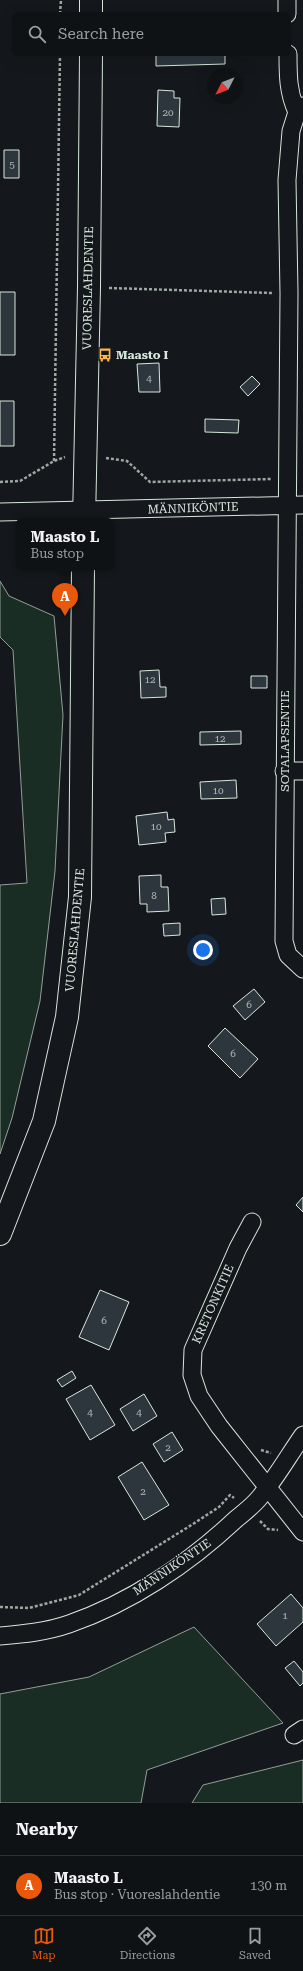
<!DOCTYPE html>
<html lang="en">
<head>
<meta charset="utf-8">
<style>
	:root { --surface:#0f1215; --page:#181b1e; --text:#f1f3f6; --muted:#9b9ea0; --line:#2f3234; --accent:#ea580c }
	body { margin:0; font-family:"Roboto Serif",serif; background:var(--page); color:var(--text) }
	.compass { position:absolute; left:207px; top:68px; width:36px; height:36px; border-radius:50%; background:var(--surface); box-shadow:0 4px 16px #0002; rotate:228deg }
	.you { position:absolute; left:203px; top:950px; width:14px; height:14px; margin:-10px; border:3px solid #fff; border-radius:50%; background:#1a73e8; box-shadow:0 0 0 6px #1a73e833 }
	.badge { display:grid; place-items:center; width:26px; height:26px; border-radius:50%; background:var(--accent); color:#fff; font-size:13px; font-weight:700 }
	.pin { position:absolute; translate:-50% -33px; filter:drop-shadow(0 1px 2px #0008) }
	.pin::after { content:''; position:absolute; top:21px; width:14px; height:12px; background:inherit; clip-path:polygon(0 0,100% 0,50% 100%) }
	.popup { position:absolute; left:16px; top:518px; width:98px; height:52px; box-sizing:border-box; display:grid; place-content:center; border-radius:6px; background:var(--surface); filter:drop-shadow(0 1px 3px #0005); font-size:13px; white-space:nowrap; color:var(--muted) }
	.popup b { font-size:15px; color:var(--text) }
	.popup::after { content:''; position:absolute; left:50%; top:100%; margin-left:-8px; border:8px solid transparent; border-top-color:var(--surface) }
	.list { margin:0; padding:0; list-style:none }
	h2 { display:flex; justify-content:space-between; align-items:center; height:52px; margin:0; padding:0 16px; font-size:17px }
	h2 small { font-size:13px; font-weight:400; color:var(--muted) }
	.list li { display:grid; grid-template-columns:26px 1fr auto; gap:12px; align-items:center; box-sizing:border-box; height:60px; padding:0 16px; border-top:1px solid var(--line) }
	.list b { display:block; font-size:15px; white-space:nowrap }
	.list p { margin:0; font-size:13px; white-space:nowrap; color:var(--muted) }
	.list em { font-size:13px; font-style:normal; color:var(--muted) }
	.icon { flex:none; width:22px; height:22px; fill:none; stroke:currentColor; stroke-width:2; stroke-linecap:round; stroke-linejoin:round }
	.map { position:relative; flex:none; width:303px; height:1803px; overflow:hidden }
	.search { position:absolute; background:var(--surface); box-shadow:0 4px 16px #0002; left:12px; right:12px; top:12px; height:44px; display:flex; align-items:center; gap:10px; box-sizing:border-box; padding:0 14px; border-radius:6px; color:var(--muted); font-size:15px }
	.sheet { height:112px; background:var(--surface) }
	nav { display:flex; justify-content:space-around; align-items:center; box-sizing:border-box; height:56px; border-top:1px solid var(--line); background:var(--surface); font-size:11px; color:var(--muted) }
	nav a { display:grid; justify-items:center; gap:2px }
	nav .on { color:var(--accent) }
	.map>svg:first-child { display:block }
	.green { fill:#1a2d24; stroke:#939e99 }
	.building { fill:#2c363c; stroke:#d8e6dc }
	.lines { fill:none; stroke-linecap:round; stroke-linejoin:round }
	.street-casing { stroke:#d8e6dc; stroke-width:19 }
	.secondary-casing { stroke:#d8e6dc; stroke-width:24 }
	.path { stroke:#9da8a2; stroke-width:2.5; stroke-dasharray:3 2; stroke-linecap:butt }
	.street { stroke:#14181c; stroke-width:17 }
	.secondary { stroke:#14181c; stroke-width:22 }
	.labels { text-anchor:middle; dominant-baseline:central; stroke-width:3; stroke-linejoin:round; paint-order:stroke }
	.number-label { font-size:10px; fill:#adbab4 }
	.street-label { font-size:12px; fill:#d8e6dc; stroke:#14181c }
	.poi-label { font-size:12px; font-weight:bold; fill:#d8e6dc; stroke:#14181c; text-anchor:start }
</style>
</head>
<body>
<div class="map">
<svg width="303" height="1803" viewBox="0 0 303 1803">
	<rect width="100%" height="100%" fill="#14181c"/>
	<path class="green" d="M 0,581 L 9,596 L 54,616 L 63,715 L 55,871 L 40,1001 L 12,1118 L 0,1154 L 0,885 L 27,883 L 13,650 L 0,637 Z
		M 194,1627 L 283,1723 L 147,1770 L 141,1803 L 0,1803 L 0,1694 L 89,1677 Z
		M 303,1760 L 303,1803 L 192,1803 L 203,1785 Z"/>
	<path class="building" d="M 156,54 L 225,54 L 225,64 L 156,66 Z
		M 158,90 L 174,91 L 174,98 L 180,98 L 179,127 L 157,126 Z
		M 4,150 L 19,150 L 19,178 L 4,178 Z
		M 0,292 L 15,292 L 15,355 L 0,355 Z
		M 159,363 L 160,392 L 139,392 L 137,364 Z
		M 252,376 L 260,384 L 248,396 L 240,387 Z
		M 0,401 L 14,401 L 14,446 L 0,446 Z
		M 205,419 L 239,420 L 238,433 L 205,432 Z
		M 159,670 L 160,687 L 166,687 L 166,697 L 141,698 L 140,671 Z
		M 251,676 L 267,676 L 267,688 L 251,688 Z
		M 241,731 L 241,744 L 200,745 L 200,732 Z
		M 236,780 L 237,798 L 201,799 L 200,782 Z
		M 167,812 L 168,820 L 174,819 L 175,832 L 165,833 L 166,842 L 139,845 L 136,816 Z
		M 161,875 L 161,887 L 168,887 L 169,911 L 147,912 L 147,904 L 140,904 L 139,876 Z
		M 225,898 L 226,914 L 212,915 L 211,899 Z
		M 180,923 L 180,935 L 164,936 L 163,924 Z
		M 254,989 L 265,1002 L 245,1020 L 233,1006 Z
		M 225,1028 L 258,1059 L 240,1078 L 208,1046 Z
		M 303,1197 L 303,1212 L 296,1205 Z
		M 100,1290 L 129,1302 L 109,1350 L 79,1337 Z
		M 72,1371 L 76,1378 L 62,1387 L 57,1380 Z
		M 91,1385 L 115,1425 L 90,1440 L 66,1399 Z
		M 144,1394 L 157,1416 L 133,1431 L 120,1409 Z
		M 172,1432 L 183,1450 L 164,1462 L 153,1444 Z
		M 142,1462 L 169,1505 L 144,1520 L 118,1477 Z
		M 291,1594 L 303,1608 L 303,1622 L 276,1646 L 257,1624 Z
		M 294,1661 L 303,1672 L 303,1683 L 300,1686 L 285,1668 Z"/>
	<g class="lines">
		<g class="street-casing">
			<path id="street" d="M 287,0 L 287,14
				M 288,54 C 288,75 288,93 297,112
				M 303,106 L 297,112 L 291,131 L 287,180 L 289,293 L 284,941 L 288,955 L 303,969
				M 0,512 L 303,505
				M 284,771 L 303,771
				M 252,1222 L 238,1248 L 193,1350 L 192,1375 L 199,1396 L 219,1426 L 303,1532
				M 0,1636 C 23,1634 46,1632 69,1624 C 130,1603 188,1564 235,1520 C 243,1513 253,1506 260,1497 C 276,1478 289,1455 303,1435
				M 294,1735 L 303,1729"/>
		</g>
		<g class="secondary-casing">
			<path id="secondary" d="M 91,14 L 91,0
				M 84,521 L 89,287 L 91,54
				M 0,1234 L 44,1121 L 67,1017 L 80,897 L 83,567"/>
		</g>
		<path class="path" d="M 60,14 L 61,0
			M 109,288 L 272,293
			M 106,458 L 127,461 L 150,482 L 271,479
			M 54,461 L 60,54
			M 0,482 L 20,481 L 54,461 L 65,457
			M 261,1450 L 271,1453
			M 260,1521 L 268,1529 L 278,1530
			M 0,1607 L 29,1608 L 79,1595 L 193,1524 L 219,1507 L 230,1495 L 234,1498"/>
		<use href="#street" class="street"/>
		<use href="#secondary" class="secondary"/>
	</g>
	<defs>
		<g id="bus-bare" transform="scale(1.08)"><path d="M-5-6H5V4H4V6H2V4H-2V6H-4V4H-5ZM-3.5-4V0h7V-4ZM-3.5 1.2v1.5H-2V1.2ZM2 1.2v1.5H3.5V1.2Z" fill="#ffb74d" stroke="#14181c" stroke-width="2.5" paint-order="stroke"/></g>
	</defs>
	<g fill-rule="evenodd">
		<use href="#bus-bare" x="105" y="355"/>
	</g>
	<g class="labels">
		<g class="number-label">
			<text x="168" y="112">20</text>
			<text x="12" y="164">5</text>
			<text x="149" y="378">4</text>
			<text x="150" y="679">12</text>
			<text x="220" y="738">12</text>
			<text x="218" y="790">10</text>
			<text x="156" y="826">10</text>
			<text x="154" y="895">8</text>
			<text x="249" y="1004">6</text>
			<text x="233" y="1053">6</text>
			<text x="104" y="1320">6</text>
			<text x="90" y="1412">4</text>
			<text x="139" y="1412">4</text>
			<text x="168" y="1447">2</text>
			<text x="143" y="1491">2</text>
			<text x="285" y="1615">1</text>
		</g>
		<g class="street-label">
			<text transform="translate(88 288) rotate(-89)">VUORESLAHDENTIE</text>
			<text transform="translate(193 508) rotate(-2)">MÄNNIKÖNTIE</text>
			<text transform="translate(285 741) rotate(-90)">SOTALAPSENTIE</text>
			<text transform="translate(75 930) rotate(-85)">VUORESLAHDENTIE</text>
			<text transform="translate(213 1304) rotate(-66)">KRETONKITIE</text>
			<text transform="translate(172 1567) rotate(-34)">MÄNNIKÖNTIE</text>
		</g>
		<g class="poi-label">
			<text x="116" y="355">Maasto I</text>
		</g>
	</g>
</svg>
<svg class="compass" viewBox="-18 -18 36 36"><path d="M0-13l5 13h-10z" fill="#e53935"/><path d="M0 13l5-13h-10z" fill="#9b9ea0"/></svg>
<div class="you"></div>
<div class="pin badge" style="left:65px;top:616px">A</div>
<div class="popup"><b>Maasto L</b>Bus stop</div>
<div class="search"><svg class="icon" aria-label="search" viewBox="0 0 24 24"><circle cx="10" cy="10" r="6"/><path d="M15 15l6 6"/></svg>Search here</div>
</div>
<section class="sheet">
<h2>Nearby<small></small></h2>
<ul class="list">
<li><span class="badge">A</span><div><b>Maasto L</b><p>Bus stop · Vuoreslahdentie</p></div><em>130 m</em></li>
</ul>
</section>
<nav>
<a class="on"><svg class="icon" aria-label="map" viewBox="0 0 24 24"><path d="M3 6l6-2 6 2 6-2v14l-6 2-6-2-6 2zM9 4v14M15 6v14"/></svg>Map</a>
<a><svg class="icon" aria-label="directions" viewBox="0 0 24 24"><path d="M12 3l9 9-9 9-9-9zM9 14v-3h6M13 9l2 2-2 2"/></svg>Directions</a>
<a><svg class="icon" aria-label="saved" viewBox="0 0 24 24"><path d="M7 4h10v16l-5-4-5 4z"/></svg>Saved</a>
</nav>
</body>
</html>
